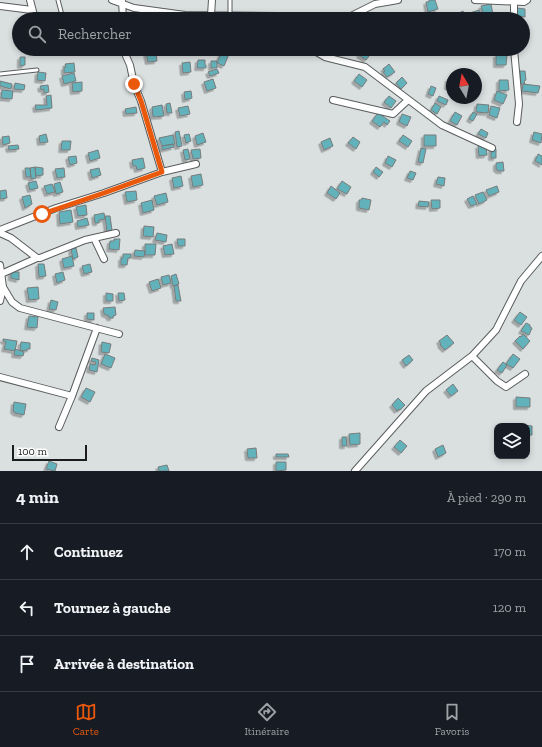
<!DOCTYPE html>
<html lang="fr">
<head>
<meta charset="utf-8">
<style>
	:root { --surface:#171b24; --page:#242831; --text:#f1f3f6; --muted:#9ea1a6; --line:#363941; --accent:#ea580c }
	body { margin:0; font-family:"Zilla Slab",serif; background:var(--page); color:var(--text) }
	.controls { position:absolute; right:12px; bottom:12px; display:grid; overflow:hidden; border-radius:8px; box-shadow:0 2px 6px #0003 }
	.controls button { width:36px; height:36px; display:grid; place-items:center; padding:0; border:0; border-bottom:1px solid var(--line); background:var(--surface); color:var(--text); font:20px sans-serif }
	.compass { position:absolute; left:446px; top:68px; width:36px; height:36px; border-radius:50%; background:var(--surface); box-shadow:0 2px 6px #0003; rotate:350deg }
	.scale { position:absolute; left:12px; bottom:10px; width:75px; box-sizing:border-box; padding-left:4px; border:2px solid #1b1d1d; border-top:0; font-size:11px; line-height:14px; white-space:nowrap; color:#1b1d1d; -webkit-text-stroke:3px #fff; paint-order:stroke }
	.stop { position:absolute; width:12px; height:12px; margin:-9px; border:3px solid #ea580c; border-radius:50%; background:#fff }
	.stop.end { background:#ea580c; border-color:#fff; box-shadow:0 1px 4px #0008 }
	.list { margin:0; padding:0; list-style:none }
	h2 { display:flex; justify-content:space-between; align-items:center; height:52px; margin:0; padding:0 16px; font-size:17px }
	h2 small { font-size:13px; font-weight:400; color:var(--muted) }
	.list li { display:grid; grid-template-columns:26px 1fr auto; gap:12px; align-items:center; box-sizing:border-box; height:56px; padding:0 16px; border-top:1px solid var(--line) }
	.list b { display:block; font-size:15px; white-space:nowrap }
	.list em { font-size:13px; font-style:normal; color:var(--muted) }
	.icon { flex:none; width:22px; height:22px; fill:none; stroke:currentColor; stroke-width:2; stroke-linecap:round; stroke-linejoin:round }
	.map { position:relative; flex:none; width:542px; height:471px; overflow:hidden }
	.search { position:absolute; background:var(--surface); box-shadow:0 2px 6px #0003; left:12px; right:12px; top:12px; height:44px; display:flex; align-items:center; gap:10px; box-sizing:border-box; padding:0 14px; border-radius:22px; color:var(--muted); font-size:15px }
	.sheet { height:220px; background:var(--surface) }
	nav { display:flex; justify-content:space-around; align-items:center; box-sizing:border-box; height:56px; border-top:1px solid var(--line); background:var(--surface); font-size:11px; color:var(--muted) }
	nav a { display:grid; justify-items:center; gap:2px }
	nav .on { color:var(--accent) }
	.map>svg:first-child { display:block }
	.building { fill:#62b2bb; stroke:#777c7c; filter:url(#shadow) }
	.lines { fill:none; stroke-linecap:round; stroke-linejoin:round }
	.service-casing { stroke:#595d5e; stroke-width:5 }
	.minor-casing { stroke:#595d5e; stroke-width:8 }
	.service { stroke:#fff; stroke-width:3 }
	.minor { stroke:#fff; stroke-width:6 }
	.route { stroke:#ea580c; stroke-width:5 }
</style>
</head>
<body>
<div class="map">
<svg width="542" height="471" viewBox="0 0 542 471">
	<defs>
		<filter id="shadow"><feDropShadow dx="-2.5" dy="2.5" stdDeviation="0" flood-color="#0004"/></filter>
	</defs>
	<rect width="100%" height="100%" fill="#dadfe0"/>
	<path class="building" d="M 429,0 L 435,0 L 438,9 L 428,12 L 426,2 L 429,2 Z
		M 491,4 L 493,15 L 484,17 L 481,6 Z
		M 517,8 L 525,9 L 525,17 L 517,16 Z
		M 479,10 L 482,19 L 472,19 L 470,13 Z
		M 463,11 L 467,19 L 459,19 L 457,14 Z
		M 364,49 L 368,49 L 372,52 L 366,60 L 359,55 Z
		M 222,51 L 229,54 L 224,66 L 217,63 Z
		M 156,52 L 157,61 L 148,62 L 146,53 Z
		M 496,55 L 507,55 L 506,65 L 496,65 Z
		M 20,57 L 25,57 L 25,65 L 20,66 Z
		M 198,60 L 205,60 L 205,65 L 206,65 L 206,68 L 197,68 Z
		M 211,61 L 217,61 L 217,68 L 211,68 Z
		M 190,62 L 191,72 L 183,73 L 182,63 Z
		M 74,63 L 75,72 L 64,73 L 64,67 L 66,67 L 65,64 Z
		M 389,64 L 395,72 L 387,77 L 383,72 L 385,71 L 383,69 Z
		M 217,69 L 219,73 L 210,76 L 208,72 Z
		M 520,71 L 525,71 L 526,80 L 524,81 L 525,84 L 521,84 Z
		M 38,72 L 46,73 L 45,81 L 37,80 Z
		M 74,73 L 76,81 L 64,84 L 62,76 Z
		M 359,74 L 367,80 L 362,87 L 354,81 Z
		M 402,77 L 407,83 L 401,89 L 396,83 Z
		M 213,79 L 216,88 L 207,91 L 204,82 Z
		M 448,79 L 452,79 L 452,88 L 447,87 Z
		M 499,80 L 508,80 L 509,90 L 499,91 Z
		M 0,81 L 12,84 L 11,89 L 0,86 Z
		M 82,82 L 82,91 L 73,92 L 72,83 Z
		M 15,83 L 25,85 L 24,90 L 14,89 Z
		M 523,84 L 540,86 L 538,93 L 522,91 Z
		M 48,85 L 49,92 L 44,93 L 44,89 L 41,90 L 40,86 Z
		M 431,86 L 436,88 L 433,96 L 428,94 Z
		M 2,90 L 13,91 L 12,99 L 1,98 Z
		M 191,91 L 192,98 L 185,100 L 184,92 Z
		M 497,91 L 507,95 L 503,104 L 494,100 Z
		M 51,95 L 52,108 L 36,110 L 35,105 L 47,105 L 46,96 Z
		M 389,96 L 396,101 L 391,108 L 384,102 Z
		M 439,96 L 448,100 L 446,105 L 437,101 Z
		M 170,103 L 172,113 L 167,113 L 166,104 Z
		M 435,103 L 441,107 L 437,114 L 431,110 Z
		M 477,104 L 489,105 L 488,113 L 476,112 Z
		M 162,105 L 164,116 L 153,117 L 152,107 Z
		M 188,106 L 190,114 L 180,116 L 178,108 Z
		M 491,106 L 500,108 L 497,118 L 489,115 Z
		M 136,107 L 137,113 L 126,114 L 125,109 Z
		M 455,112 L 462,116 L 457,125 L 450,121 Z
		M 473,112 L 477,114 L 473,121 L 469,119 Z
		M 378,113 L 390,121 L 387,125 L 384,122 L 380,127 L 372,121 Z
		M 402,114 L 411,117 L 407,126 L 399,122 Z
		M 481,129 L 488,133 L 486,138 L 478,134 Z
		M 179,131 L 182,146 L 177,147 L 175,132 Z
		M 534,132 L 542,134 L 541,143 L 532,140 Z
		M 203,133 L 206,142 L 197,145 L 195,136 Z
		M 46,134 L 48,142 L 40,143 L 39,136 Z
		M 189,134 L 191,141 L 186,143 L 184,135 Z
		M 173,135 L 175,144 L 162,146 L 159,138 Z
		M 403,135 L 412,141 L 408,147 L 399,141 Z
		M 424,135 L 436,135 L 436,146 L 424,146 Z
		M 9,136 L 10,143 L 3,145 L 2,137 Z
		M 353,137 L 360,142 L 356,149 L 348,143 Z
		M 330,138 L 333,146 L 324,150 L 321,142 Z
		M 62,141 L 71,141 L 70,150 L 61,150 Z
		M 173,144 L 174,147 L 162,150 L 162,146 Z
		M 18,145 L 19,149 L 9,150 L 8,146 Z
		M 478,146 L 486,146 L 487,155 L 479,156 Z
		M 421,148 L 426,149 L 423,163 L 418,162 Z
		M 188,149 L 190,159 L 185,160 L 183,150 Z
		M 200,149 L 201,158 L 193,159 L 191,150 Z
		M 491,149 L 496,149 L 496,158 L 491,158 Z
		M 98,150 L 100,158 L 90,161 L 88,153 Z
		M 538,154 L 542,156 L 542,165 L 535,161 Z
		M 76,156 L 77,163 L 70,165 L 68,157 Z
		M 388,156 L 396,160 L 392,167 L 385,163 Z
		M 143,158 L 145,168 L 137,170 L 136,166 L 133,166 L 132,160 Z
		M 503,162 L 504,171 L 498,171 L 498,170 L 496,169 L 496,163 Z
		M 35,167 L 43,168 L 43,175 L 36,176 Z
		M 35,167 L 36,178 L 31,179 L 30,168 Z
		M 376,167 L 383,172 L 379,177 L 373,172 Z
		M 25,168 L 30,168 L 31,177 L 26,177 Z
		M 64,168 L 65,177 L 57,178 L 55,169 Z
		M 99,168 L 101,175 L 92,178 L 90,170 Z
		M 410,171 L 416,173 L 413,180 L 407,178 Z
		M 201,174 L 203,185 L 193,187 L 191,176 Z
		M 181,176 L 183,186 L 174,188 L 172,178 Z
		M 438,177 L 445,178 L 444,186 L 436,184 Z
		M 36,181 L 38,188 L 30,190 L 28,183 Z
		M 342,181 L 351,187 L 347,194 L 337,189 Z
		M 60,182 L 63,192 L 56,194 L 54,184 Z
		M 52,184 L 55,192 L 47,194 L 44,186 Z
		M 331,186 L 340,193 L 336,199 L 327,193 Z
		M 497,186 L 499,192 L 489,196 L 486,190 Z
		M 6,190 L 7,198 L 0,199 L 0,191 Z
		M 136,191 L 137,200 L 127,202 L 125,192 Z
		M 483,192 L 487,200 L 479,204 L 475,195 Z
		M 166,193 L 168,202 L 157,205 L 154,196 Z
		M 30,195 L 32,204 L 25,208 L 22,197 Z
		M 473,196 L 477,204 L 471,206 L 467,199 Z
		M 362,198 L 371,200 L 369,210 L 359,208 L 359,200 L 361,200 Z
		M 152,200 L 154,210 L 143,213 L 141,203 Z
		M 431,200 L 440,200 L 440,208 L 432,209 Z
		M 419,201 L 429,202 L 428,207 L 418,206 Z
		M 86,205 L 87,215 L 78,216 L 76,207 Z
		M 71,210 L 73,222 L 60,224 L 59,212 Z
		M 104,213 L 105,219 L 99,220 L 99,223 L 95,223 L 94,215 Z
		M 105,216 L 110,216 L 112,230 L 107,231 Z
		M 87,218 L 89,225 L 78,227 L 77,221 Z
		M 144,226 L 154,227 L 153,237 L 143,236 Z
		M 157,233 L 167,235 L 166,242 L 155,240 Z
		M 114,239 L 120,239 L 119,250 L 109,249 L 110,241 L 114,241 Z
		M 177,239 L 185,239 L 185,246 L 178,246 Z
		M 145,244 L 156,244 L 155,255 L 145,255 Z
		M 172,244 L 174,254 L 165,255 L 163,246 Z
		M 76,248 L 78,257 L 73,259 L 71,249 Z
		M 135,250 L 145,251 L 144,257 L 134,256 Z
		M 123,254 L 131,254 L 131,258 L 128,258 L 127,265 L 121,265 L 121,258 L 123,258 Z
		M 72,256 L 74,266 L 64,268 L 62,259 Z
		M 38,264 L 44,264 L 46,276 L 39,277 Z
		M 90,264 L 92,272 L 84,274 L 82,266 Z
		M 11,272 L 19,272 L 19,280 L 11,278 Z
		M 63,272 L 65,280 L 57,283 L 55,274 Z
		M 176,274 L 179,284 L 173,286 L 171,276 Z
		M 169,275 L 171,283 L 163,285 L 161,277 Z
		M 158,279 L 161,288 L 152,291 L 149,282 Z
		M 178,285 L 181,301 L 176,301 L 174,286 Z
		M 38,287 L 39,299 L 29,300 L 27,288 Z
		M 106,293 L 113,294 L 113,301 L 106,301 Z
		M 118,293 L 124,293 L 125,300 L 119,301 Z
		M 51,300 L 58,302 L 56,310 L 49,309 Z
		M 115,307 L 116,315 L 113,316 L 113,318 L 109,318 L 109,316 L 104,314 L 103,308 Z
		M 520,312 L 527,317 L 521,325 L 514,320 Z
		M 87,313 L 94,313 L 94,320 L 87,319 Z
		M 29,316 L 38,317 L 37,328 L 27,327 Z
		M 526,323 L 530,325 L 530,327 L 532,328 L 529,335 L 521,331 Z
		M 523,334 L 530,341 L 523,349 L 515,341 L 520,336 L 521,337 Z
		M 447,335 L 454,343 L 445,350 L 440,345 L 441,344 L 439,341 Z
		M 3,339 L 17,341 L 15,351 L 4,349 L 6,342 L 3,341 Z
		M 21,342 L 30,343 L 30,349 L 27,349 L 26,351 L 20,350 Z
		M 102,342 L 111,344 L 109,353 L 101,352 Z
		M 15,349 L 24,352 L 23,356 L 14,355 Z
		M 105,354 L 115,358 L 111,368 L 101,364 Z
		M 513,354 L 520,359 L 513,368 L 506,364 Z
		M 409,355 L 413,360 L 406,366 L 402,360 Z
		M 92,358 L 99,360 L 97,372 L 89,370 L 90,364 L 95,365 L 96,362 L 91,361 Z
		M 503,362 L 507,365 L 502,373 L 497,370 Z
		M 453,384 L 458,391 L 451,396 L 446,390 Z
		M 86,388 L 95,392 L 90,402 L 81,397 Z
		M 516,397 L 530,398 L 530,407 L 516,407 Z
		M 398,398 L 405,405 L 400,410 L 399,409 L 397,411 L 392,405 Z
		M 14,402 L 26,404 L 24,415 L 15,413 L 15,412 L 13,411 Z
		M 523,425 L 532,426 L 532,435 L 527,435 L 527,426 Z
		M 360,433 L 360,444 L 350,445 L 349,434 Z
		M 342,437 L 346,437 L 347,446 L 342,446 Z
		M 400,440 L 407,446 L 401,453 L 394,447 Z
		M 443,445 L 446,453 L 438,457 L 435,449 Z
		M 256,448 L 257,458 L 248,458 L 247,449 Z
		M 276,454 L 288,454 L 289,457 L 276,457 Z
		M 49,461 L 57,464 L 55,471 L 46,469 Z
		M 276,462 L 286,462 L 286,470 L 276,471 Z
		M 167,465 L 169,471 L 159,471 L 158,467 Z"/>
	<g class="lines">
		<g class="service-casing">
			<path id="service" d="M 58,0 L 63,19
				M 230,16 L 230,0
				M 0,74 L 37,70"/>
		</g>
		<g class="minor-casing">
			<path id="minor" d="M 30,0 L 35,19
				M 112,0 L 134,8 L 185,15 L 277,16 L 281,19
				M 475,0 L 524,2 L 527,0
				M 122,1 L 123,19
				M 514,2 L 514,19
				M 0,6 L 32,10
				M 211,15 L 212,0
				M 345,19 L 375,4 L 398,0
				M 125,49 L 126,56 L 130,65 L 134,84 L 141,101 L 162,172
				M 311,49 L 325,57 L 365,67 L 442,125 L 492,148
				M 514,49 L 519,104 L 517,122
				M 333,100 L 393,114 L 408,100
				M 0,230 L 56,208 L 104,193 L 162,172 L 196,164
				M 0,233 L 11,238 L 37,258 L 40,258 L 85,240 L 116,233
				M 94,238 L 104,259
				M 0,265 L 3,287 L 0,301
				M 1,274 L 37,258
				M 3,287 L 12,302 L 20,308 L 119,334
				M 472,356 L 497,381 L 506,387 L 525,374
				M 0,377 L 72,396
				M 59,427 L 72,396 L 97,328
				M 355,471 L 426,391 L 472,356 L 496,330 L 521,281 L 542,256"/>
		</g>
		<use href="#service" class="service"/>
		<use href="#minor" class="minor"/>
	</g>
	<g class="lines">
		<path class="route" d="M 42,214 L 104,193 L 162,172 L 141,101 L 134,84"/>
	</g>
</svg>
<div class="controls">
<button><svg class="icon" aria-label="layers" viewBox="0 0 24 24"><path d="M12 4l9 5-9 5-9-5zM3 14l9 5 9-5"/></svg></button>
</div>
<svg class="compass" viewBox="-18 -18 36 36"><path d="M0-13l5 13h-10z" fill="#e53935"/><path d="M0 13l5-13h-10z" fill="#9ea1a6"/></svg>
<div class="scale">100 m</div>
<div class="stop" style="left:42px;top:214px"></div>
<div class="stop end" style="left:134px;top:84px"></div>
<div class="search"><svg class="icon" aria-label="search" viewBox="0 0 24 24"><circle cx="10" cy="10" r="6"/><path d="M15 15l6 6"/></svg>Rechercher</div>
</div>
<section class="sheet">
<h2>4 min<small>À pied · 290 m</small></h2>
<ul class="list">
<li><svg class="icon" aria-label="ahead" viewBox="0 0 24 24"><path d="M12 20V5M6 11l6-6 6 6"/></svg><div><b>Continuez</b></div><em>170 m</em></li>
<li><svg class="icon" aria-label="left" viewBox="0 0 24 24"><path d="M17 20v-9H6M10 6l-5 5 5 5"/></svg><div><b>Tournez à gauche</b></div><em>120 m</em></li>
<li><svg class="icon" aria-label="arrive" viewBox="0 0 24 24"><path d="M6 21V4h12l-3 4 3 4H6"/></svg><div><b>Arrivée à destination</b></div></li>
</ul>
</section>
<nav>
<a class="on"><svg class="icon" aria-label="map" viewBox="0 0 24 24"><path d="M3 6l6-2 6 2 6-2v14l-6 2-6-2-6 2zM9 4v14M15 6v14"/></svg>Carte</a>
<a><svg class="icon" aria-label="directions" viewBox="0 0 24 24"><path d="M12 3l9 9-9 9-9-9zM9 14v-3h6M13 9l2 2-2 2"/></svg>Itinéraire</a>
<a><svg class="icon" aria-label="saved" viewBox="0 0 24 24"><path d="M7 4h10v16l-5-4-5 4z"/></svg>Favoris</a>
</nav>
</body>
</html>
